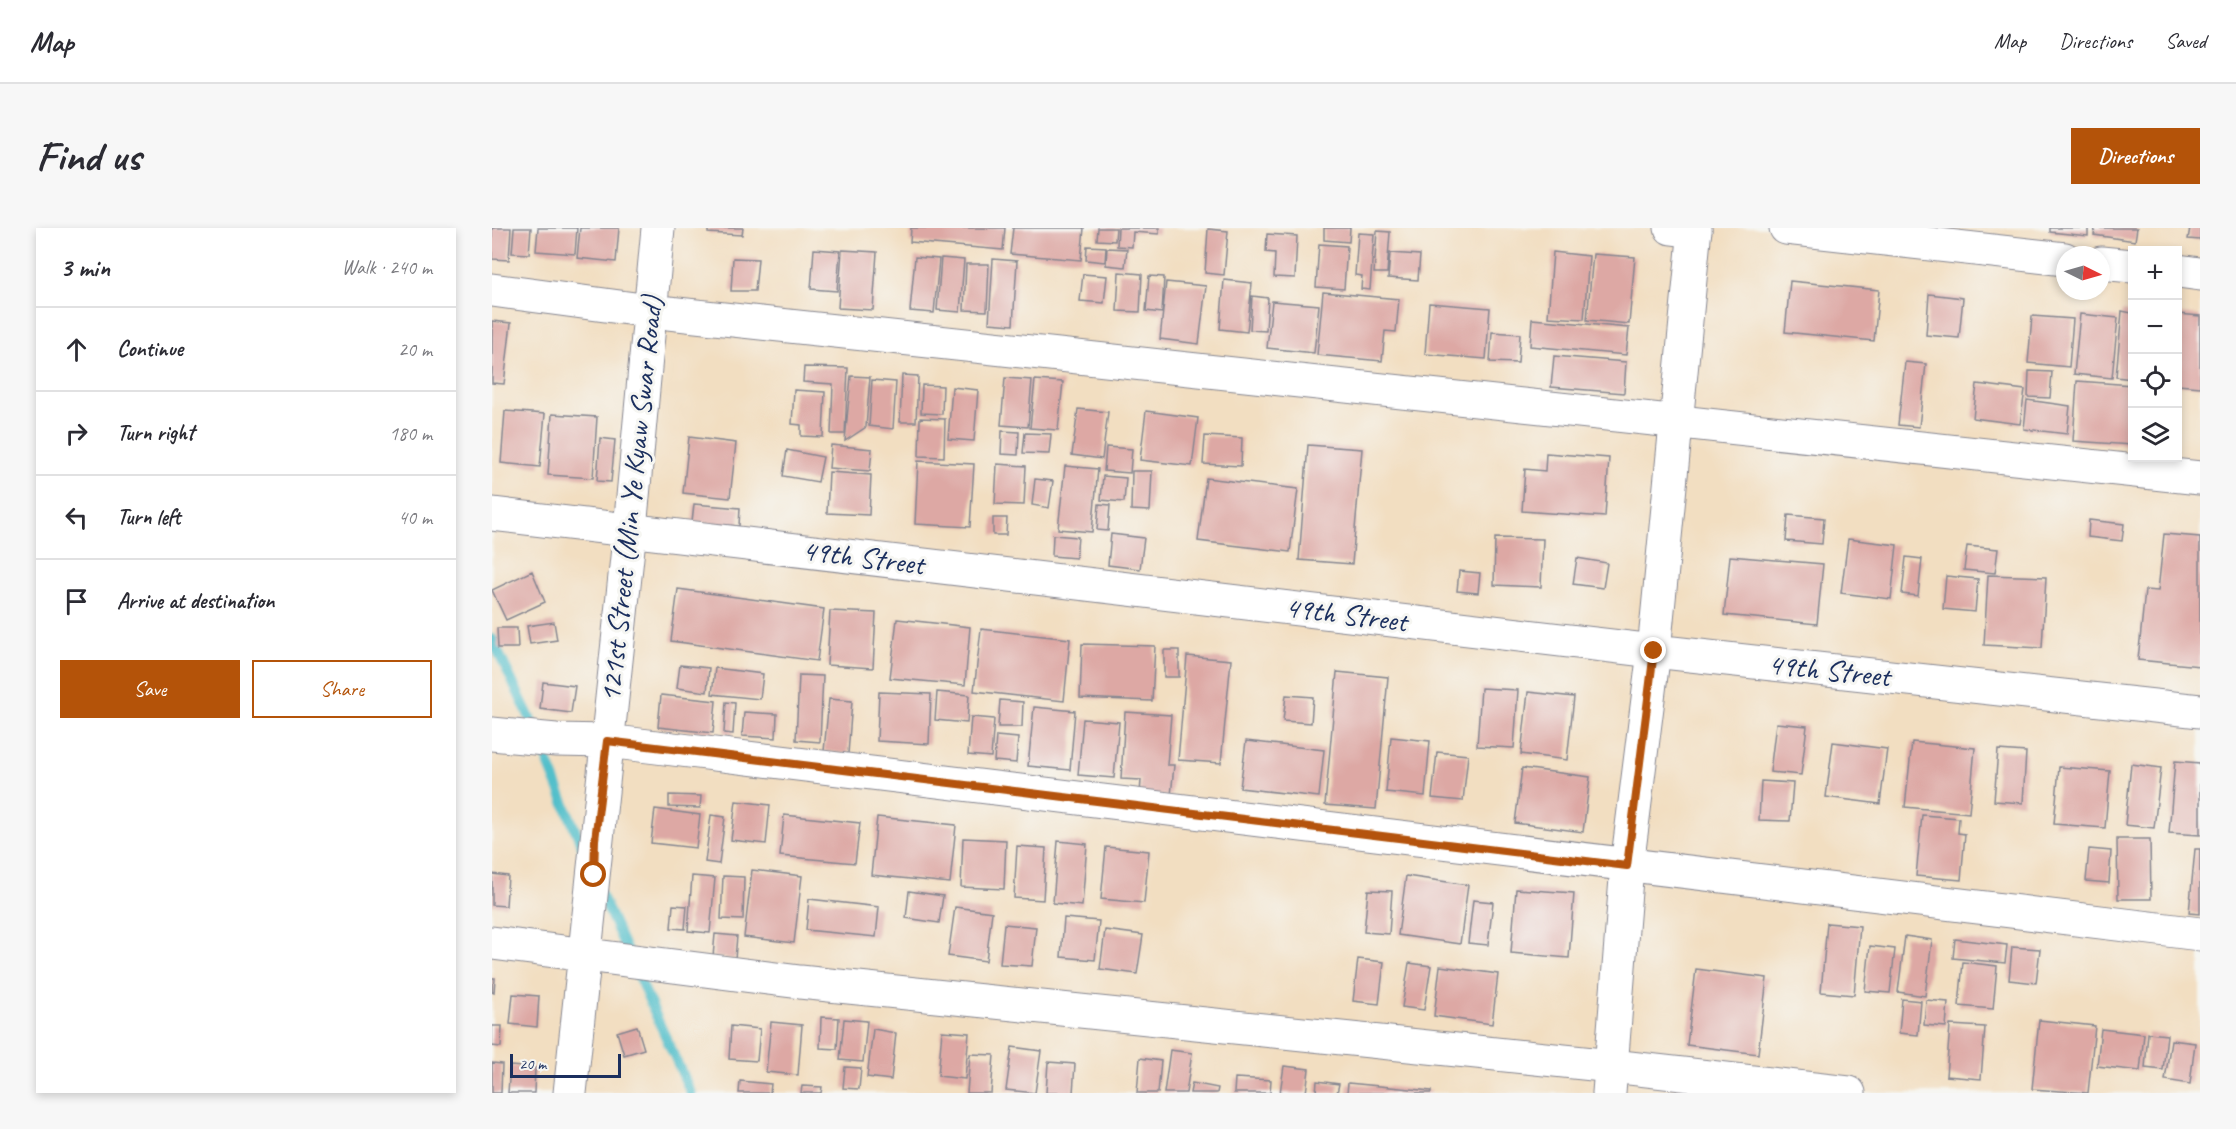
<!DOCTYPE html>
<html lang="en">
<head>
<meta charset="utf-8">
<style>
	:root { --surface:#fff; --page:#f7f7f7; --text:#2b2b33; --muted:#7c7c81; --line:#e1e1e2; --accent:#b45309 }
	body { margin:0; font-family:Caveat,sans-serif; background:var(--page); color:var(--text) }
	.controls { position:absolute; right:18px; top:18px; display:grid; overflow:hidden; border-radius:0px; box-shadow:0 3px 9px #0003 }
	.controls button { width:54px; height:54px; display:grid; place-items:center; padding:0; border:0; border-bottom:2px solid var(--line); background:var(--surface); color:var(--text); font:30px sans-serif }
	.compass { position:absolute; left:1564px; top:18px; width:54px; height:54px; border-radius:50%; background:var(--surface); box-shadow:0 3px 9px #0003; rotate:95deg }
	.scale { position:absolute; left:18px; bottom:15px; width:111px; box-sizing:border-box; padding-left:6px; border:3px solid #1b2f5e; border-top:0; font-size:16px; line-height:21px; white-space:nowrap; color:#1b2f5e; -webkit-text-stroke:4px #f6f6f2; paint-order:stroke }
	.stop { position:absolute; width:18px; height:18px; margin:-14px; border:4px solid #b45309; border-radius:50%; background:#fff }
	.stop.end { background:#b45309; border-color:#fff; box-shadow:0 2px 6px #0008 }
	.list { margin:0; padding:0; list-style:none }
	h2 { display:flex; justify-content:space-between; align-items:center; height:78px; margin:0; padding:0 24px; font-size:26px }
	h2 small { font-size:20px; font-weight:400; color:var(--muted) }
	.list li { display:grid; grid-template-columns:39px 1fr auto; gap:18px; align-items:center; box-sizing:border-box; height:84px; padding:0 24px; border-top:2px solid var(--line) }
	.list b { display:block; font-size:22px; white-space:nowrap }
	.list em { font-size:20px; font-style:normal; color:var(--muted) }
	.actions { display:flex; gap:12px; padding:18px 24px }
	.actions a { flex:1; padding:14px 0; border:2px solid var(--accent); border-radius:0px; text-align:center; font-size:21px; color:var(--accent) }
	.actions .main { background:var(--accent); color:#fff }
	.icon { flex:none; width:33px; height:33px; fill:none; stroke:currentColor; stroke-width:2; stroke-linecap:round; stroke-linejoin:round }
	.map { position:relative; flex:none; width:1708px; height:865px; overflow:hidden; border-radius:0px }
	header { display:flex; align-items:center; gap:36px; box-sizing:border-box; height:84px; padding:0 30px; background:var(--surface); border-bottom:2px solid var(--line) }
	header strong { font-size:28px }
	nav { display:flex; gap:33px; margin-inline-start:auto; font-size:21px }
	.intro { display:flex; align-items:center; justify-content:space-between; box-sizing:border-box; height:144px; padding:0 36px }
	h1 { margin:0; font-size:42px }
	.button { padding:15px 27px; border-radius:0px; background:var(--accent); color:#fff; font-size:21px; font-weight:700 }
	main { display:flex; gap:36px; padding:0 36px }
	aside { flex:1; background:var(--surface); border-radius:0px; box-shadow:0 3px 9px #0003 }
	.map>svg:first-child { display:block }
	.lines { fill:none; stroke-linecap:round; stroke-linejoin:round }
	.stream { stroke:#52bfca; stroke-width:10 }
	.building { fill:#dda8a4 }
	.minor-casing { stroke:#868690; stroke-width:35 }
	.tertiary-casing { stroke:#868690; stroke-width:35 }
	.secondary-casing { stroke:#868690; stroke-width:35 }
	.minor { stroke:#fff; stroke-width:33 }
	.tertiary { stroke:#fff; stroke-width:33 }
	.secondary { stroke:#fff; stroke-width:33 }
	.route { stroke:#b45309; stroke-width:8 }
	.labels { text-anchor:middle; dominant-baseline:central; stroke-width:6; stroke-linejoin:round; paint-order:stroke }
	.street-label { font-size:30px; fill:#1b2f5e; stroke:#f6f6f2 }
</style>
</head>
<body>
<header>
<strong>Map</strong>
<nav><a>Map</a><a>Directions</a><a>Saved</a></nav>
</header>
<div class="intro"><h1>Find us</h1><a class="button">Directions</a></div>
<main>
<aside>
<h2>3 min<small>Walk · 240 m</small></h2>
<ul class="list">
<li><svg class="icon" aria-label="ahead" viewBox="0 0 24 24"><path d="M12 20V5M6 11l6-6 6 6"/></svg><div><b>Continue</b></div><em>20 m</em></li>
<li><svg class="icon" aria-label="right" viewBox="0 0 24 24"><path d="M7 20v-9h11M14 6l5 5-5 5"/></svg><div><b>Turn right</b></div><em>180 m</em></li>
<li><svg class="icon" aria-label="left" viewBox="0 0 24 24"><path d="M17 20v-9H6M10 6l-5 5 5 5"/></svg><div><b>Turn left</b></div><em>40 m</em></li>
<li><svg class="icon" aria-label="arrive" viewBox="0 0 24 24"><path d="M6 21V4h12l-3 4 3 4H6"/></svg><div><b>Arrive at destination</b></div></li>
</ul>
<div class="actions"><a class="main">Save</a><a>Share</a></div>
</aside>
<div class="map">
<svg width="1708" height="865" viewBox="0 0 1708 865">
	<rect width="100%" height="100%" fill="#f6f6f2"/>
	<filter id="ink" filterUnits="userSpaceOnUse"><feTurbulence type="fractalNoise" baseFrequency=".0167" numOctaves="2"/><feDisplacementMap in="SourceGraphic" scale="12" xChannelSelector="R" yChannelSelector="G"/><feConvolveMatrix kernelMatrix="1 2 1 2 8 2 1 2 1" color-interpolation-filters="sRGB"/></filter>
	<filter id="wash" filterUnits="userSpaceOnUse"><feTurbulence type="fractalNoise" baseFrequency=".008" numOctaves="4" result="noise"/><feDisplacementMap in="SourceGraphic" scale="24" xChannelSelector="R" yChannelSelector="G"/><feGaussianBlur stdDeviation="1.35" result="paint"/><feColorMatrix in="noise" values="0 0 0 0 0 0 0 0 0 0 0 0 0 0 0 0 0 1.4 0 .05"/><feComposite in="paint" operator="in"/></filter>
	<g filter="url(#wash)">
		<rect width="100%" height="100%" fill="#f2dec1"/>
		<g class="lines">
			<path class="stream" d="M 0,411 L 38,490 L 93,626
				M 109,666 L 199,865"/>
		</g>
		<g id="blocks">
			<path class="building" d="M 0,0 L 19,0 L 17,32 L 0,31 Z
				M 22,0 L 39,0 L 37,26 L 20,25 Z
				M 46,0 L 85,0 L 83,26 L 44,23 Z
				M 88,0 L 127,0 L 124,34 L 85,30 Z
				M 216,0 L 251,0 L 250,7 L 216,5 Z
				M 419,0 L 513,0 L 511,22 L 418,14 Z
				M 521,0 L 592,0 L 589,32 L 518,26 Z
				M 606,0 L 624,0 L 623,13 L 605,12 Z
				M 626,0 L 667,0 L 667,6 L 641,4 L 640,19 L 625,18 Z
				M 832,0 L 858,0 L 857,14 L 832,12 Z
				M 1558,0 L 1596,0 L 1596,8 L 1558,4 Z
				M 1603,0 L 1645,0 L 1643,13 L 1602,7 Z
				M 1698,0 L 1708,0 L 1708,12 L 1696,11 Z
				M 716,1 L 736,3 L 732,47 L 713,45 Z
				M 885,3 L 898,4 L 895,45 L 882,45 Z
				M 866,5 L 882,6 L 878,62 L 869,61 L 870,48 L 863,47 Z
				M 775,6 L 805,8 L 803,50 L 782,49 L 783,25 L 774,24 Z
				M 827,16 L 855,18 L 852,61 L 824,59 Z
				M 595,18 L 614,19 L 613,34 L 594,32 Z
				M 615,20 L 635,21 L 633,39 L 614,37 Z
				M 322,21 L 348,23 L 345,63 L 319,61 Z
				M 350,22 L 385,24 L 381,82 L 346,80 Z
				M 1061,24 L 1097,28 L 1092,91 L 1056,89 Z
				M 898,25 L 928,27 L 926,52 L 896,50 Z
				M 1101,26 L 1143,29 L 1137,96 L 1095,92 Z
				M 423,29 L 447,31 L 442,85 L 418,83 Z
				M 241,30 L 266,31 L 263,63 L 239,63 Z
				M 449,30 L 472,32 L 468,84 L 445,82 Z
				M 501,31 L 525,33 L 521,97 L 497,95 Z
				M 474,36 L 497,36 L 495,83 L 472,82 Z
				M 627,44 L 650,46 L 648,84 L 625,83 Z
				M 591,46 L 615,48 L 612,75 L 588,73 Z
				M 657,48 L 672,49 L 670,85 L 654,83 Z
				M 732,52 L 760,55 L 755,104 L 728,101 Z
				M 1298,53 L 1387,62 L 1382,113 L 1293,104 Z
				M 674,54 L 714,58 L 707,116 L 668,111 Z
				M 831,64 L 907,71 L 904,104 L 893,103 L 890,133 L 825,127 Z
				M 1437,66 L 1471,70 L 1467,110 L 1434,107 Z
				M 760,68 L 776,70 L 774,103 L 758,102 Z
				M 780,73 L 827,77 L 822,125 L 775,120 Z
				M 937,75 L 998,80 L 994,131 L 933,126 Z
				M 1630,83 L 1640,85 L 1640,151 L 1624,149 Z
				M 1588,86 L 1626,90 L 1620,150 L 1582,146 Z
				M 1686,86 L 1708,88 L 1708,159 L 1686,157 Z
				M 1540,88 L 1581,91 L 1577,139 L 1536,135 Z
				M 1040,91 L 1137,100 L 1134,127 L 1038,118 Z
				M 0,93 L 19,95 L 12,156 L 0,155 Z
				M 1000,104 L 1028,106 L 1026,135 L 998,134 Z
				M 1062,128 L 1134,134 L 1132,165 L 1059,159 Z
				M 1413,134 L 1434,136 L 1427,199 L 1406,197 Z
				M 312,139 L 356,140 L 353,206 L 339,206 L 341,156 L 311,154 Z
				M 1537,143 L 1560,144 L 1558,170 L 1536,169 Z
				M 410,147 L 426,148 L 424,194 L 408,194 Z
				M 359,148 L 378,149 L 374,199 L 353,213 Z
				M 513,150 L 540,152 L 536,199 L 509,197 Z
				M 380,152 L 404,154 L 401,201 L 377,198 Z
				M 543,152 L 571,154 L 566,202 L 538,200 Z
				M 1585,153 L 1640,157 L 1640,217 L 1581,213 Z
				M 1485,156 L 1533,162 L 1528,196 L 1481,190 Z
				M 430,157 L 451,158 L 450,186 L 429,185 Z
				M 460,159 L 486,162 L 482,213 L 456,211 Z
				M 302,162 L 333,164 L 331,209 L 309,208 L 309,197 L 300,196 Z
				M 1535,172 L 1578,178 L 1575,206 L 1532,201 Z
				M 586,181 L 616,184 L 610,231 L 580,227 Z
				M 13,183 L 53,186 L 48,239 L 9,235 Z
				M 654,183 L 706,190 L 700,238 L 648,232 Z
				M 60,186 L 105,189 L 101,250 L 56,247 Z
				M 428,190 L 453,191 L 452,229 L 427,228 Z
				M 510,203 L 527,204 L 526,227 L 509,226 Z
				M 533,205 L 559,206 L 557,226 L 531,225 Z
				M 713,208 L 750,210 L 749,238 L 711,236 Z
				M 197,209 L 244,215 L 238,270 L 191,265 Z
				M 108,210 L 123,212 L 119,254 L 105,253 Z
				M 339,217 L 380,221 L 378,243 L 337,240 Z
				M 816,217 L 870,221 L 860,336 L 807,332 Z
				M 614,219 L 640,221 L 638,245 L 612,243 Z
				M 295,222 L 331,229 L 326,254 L 291,248 Z
				M 1054,225 L 1117,230 L 1113,289 L 1030,283 L 1033,241 L 1053,243 Z
				M 426,233 L 482,236 L 478,299 L 423,296 Z
				M 505,236 L 534,238 L 532,277 L 503,276 Z
				M 573,238 L 606,241 L 600,304 L 566,301 Z
				M 640,243 L 660,243 L 658,283 L 639,282 Z
				M 337,244 L 379,247 L 377,287 L 335,285 Z
				M 611,248 L 634,250 L 632,274 L 609,272 Z
				M 714,250 L 806,261 L 798,324 L 706,313 Z
				M 543,251 L 561,253 L 557,280 L 540,277 Z
				M 202,276 L 248,280 L 247,298 L 200,294 Z
				M 607,276 L 618,277 L 616,303 L 605,302 Z
				M 1296,287 L 1332,290 L 1330,316 L 1294,313 Z
				M 501,290 L 515,290 L 514,307 L 501,307 Z
				M 1597,292 L 1632,296 L 1630,313 L 1596,309 Z
				M 619,306 L 652,310 L 648,341 L 616,337 Z
				M 1672,306 L 1708,309 L 1708,438 L 1646,432 L 1653,362 L 1666,363 Z
				M 561,307 L 586,309 L 584,330 L 560,328 Z
				M 1003,310 L 1051,311 L 1049,359 L 1002,357 Z
				M 1356,311 L 1405,317 L 1399,371 L 1349,365 Z
				M 1475,318 L 1506,321 L 1503,345 L 1472,342 Z
				M 1238,328 L 1331,336 L 1325,396 L 1232,387 Z
				M 1414,329 L 1430,331 L 1426,368 L 1410,366 Z
				M 1085,330 L 1115,335 L 1111,360 L 1081,356 Z
				M 40,343 L 53,374 L 14,392 L 0,362 Z
				M 967,343 L 988,345 L 986,365 L 965,363 Z
				M 1496,347 L 1554,349 L 1550,420 L 1492,417 Z
				M 1454,348 L 1486,351 L 1483,384 L 1451,381 Z
				M 186,361 L 332,381 L 325,433 L 179,413 Z
				M 338,383 L 384,385 L 381,440 L 335,437 Z
				M 405,391 L 478,399 L 473,457 L 398,450 Z
				M 62,394 L 65,412 L 38,416 L 35,398 Z
				M 5,400 L 25,400 L 26,420 L 6,420 Z
				M 489,401 L 578,411 L 572,473 L 482,463 Z
				M 590,416 L 663,418 L 660,473 L 588,470 Z
				M 672,422 L 687,422 L 687,449 L 672,449 Z
				M 695,428 L 739,432 L 729,535 L 686,532 Z
				M 188,437 L 217,440 L 215,464 L 185,460 Z
				M 223,440 L 271,446 L 268,471 L 220,466 Z
				M 845,444 L 896,449 L 884,581 L 833,577 Z
				M 307,447 L 331,448 L 328,514 L 304,512 Z
				M 51,454 L 83,458 L 79,485 L 48,481 Z
				M 989,460 L 1026,462 L 1022,520 L 985,518 Z
				M 387,464 L 439,466 L 437,516 L 385,513 Z
				M 445,464 L 477,467 L 475,495 L 443,492 Z
				M 1036,464 L 1082,469 L 1075,532 L 1029,526 Z
				M 169,467 L 224,473 L 221,505 L 166,499 Z
				M 794,467 L 821,469 L 819,495 L 791,493 Z
				M 337,471 L 360,473 L 356,526 L 332,523 Z
				M 508,472 L 531,474 L 530,499 L 506,499 Z
				M 234,474 L 243,475 L 241,506 L 232,505 Z
				M 542,479 L 583,483 L 578,542 L 536,538 Z
				M 252,484 L 285,486 L 284,510 L 250,508 Z
				M 633,484 L 679,487 L 675,537 L 682,537 L 679,568 L 648,566 L 649,552 L 629,551 Z
				M 479,489 L 502,491 L 499,529 L 476,527 Z
				M 591,491 L 627,494 L 622,550 L 586,547 Z
				M 1284,495 L 1315,498 L 1309,547 L 1278,544 Z
				M 504,508 L 526,510 L 524,535 L 502,533 Z
				M 899,509 L 938,513 L 933,568 L 894,564 Z
				M 754,513 L 832,522 L 827,569 L 748,560 Z
				M 1341,514 L 1395,521 L 1388,576 L 1334,569 Z
				M 1420,514 L 1483,520 L 1477,585 L 1413,579 Z
				M 1506,522 L 1534,524 L 1531,575 L 1502,573 Z
				M 945,524 L 976,527 L 971,573 L 940,570 Z
				M 1683,533 L 1708,535 L 1708,607 L 1677,605 Z
				M 1639,536 L 1669,540 L 1662,600 L 1633,597 Z
				M 1567,539 L 1618,543 L 1613,600 L 1562,596 Z
				M 1030,540 L 1098,549 L 1091,604 L 1023,595 Z
				M 1269,553 L 1301,555 L 1298,593 L 1267,592 Z
				M 177,567 L 209,568 L 208,580 L 177,579 Z
				M 244,573 L 278,577 L 274,616 L 239,612 Z
				M 163,581 L 208,587 L 204,620 L 159,615 Z
				M 219,587 L 233,589 L 227,636 L 213,634 Z
				M 292,587 L 368,595 L 363,635 L 288,628 Z
				M 1430,587 L 1467,590 L 1466,605 L 1473,606 L 1469,652 L 1424,648 Z
				M 385,589 L 464,597 L 458,655 L 379,647 Z
				M 471,610 L 514,612 L 512,661 L 469,659 Z
				M 1625,611 L 1658,611 L 1659,671 L 1626,671 Z
				M 566,613 L 595,616 L 590,678 L 561,675 Z
				M 525,618 L 554,620 L 551,672 L 522,670 Z
				M 614,619 L 657,623 L 652,675 L 609,671 Z
				M 1597,621 L 1619,623 L 1617,655 L 1594,653 Z
				M 1703,621 L 1708,621 L 1708,686 L 1697,685 Z
				M 260,642 L 310,648 L 302,715 L 252,709 Z
				M 0,646 L 16,648 L 14,678 L 0,677 Z
				M 200,648 L 223,650 L 218,705 L 196,703 Z
				M 231,648 L 252,649 L 251,692 L 229,691 Z
				M 914,648 L 976,657 L 968,716 L 906,707 Z
				M 1024,661 L 1082,665 L 1077,730 L 1019,725 Z
				M 876,662 L 900,663 L 897,706 L 872,704 Z
				M 417,663 L 451,668 L 447,695 L 414,690 Z
				M 317,671 L 387,679 L 384,709 L 314,702 Z
				M 981,672 L 1001,674 L 996,717 L 976,715 Z
				M 181,677 L 195,678 L 193,701 L 179,700 Z
				M 463,679 L 500,684 L 494,733 L 456,728 Z
				M 572,690 L 607,693 L 603,732 L 569,729 Z
				M 1335,695 L 1368,698 L 1362,767 L 1329,764 Z
				M 512,696 L 544,699 L 540,738 L 508,736 Z
				M 613,702 L 651,707 L 645,746 L 608,741 Z
				M 223,706 L 245,708 L 243,731 L 221,729 Z
				M 1413,708 L 1440,712 L 1433,768 L 1406,764 Z
				M 1463,711 L 1515,717 L 1513,735 L 1461,730 Z
				M 1378,718 L 1403,721 L 1398,765 L 1373,763 Z
				M 1520,719 L 1548,721 L 1544,755 L 1517,752 Z
				M 866,731 L 892,734 L 887,776 L 861,773 Z
				M 1471,734 L 1505,738 L 1501,781 L 1467,778 Z
				M 917,735 L 939,738 L 932,782 L 910,779 Z
				M 948,738 L 1006,746 L 1000,796 L 942,788 Z
				M 1204,741 L 1275,750 L 1266,826 L 1195,817 Z
				M 0,750 L 3,750 L 2,765 L 0,764 Z
				M 21,766 L 47,768 L 45,799 L 18,796 Z
				M 1410,771 L 1429,773 L 1426,807 L 1407,805 Z
				M 1434,772 L 1456,774 L 1454,799 L 1432,797 Z
				M 329,789 L 347,790 L 345,821 L 328,820 Z
				M 352,791 L 375,793 L 371,834 L 348,832 Z
				M 1547,792 L 1603,798 L 1596,865 L 1540,861 Z
				M 279,794 L 310,797 L 306,847 L 274,844 Z
				M 1458,797 L 1493,799 L 1489,851 L 1454,848 Z
				M 0,798 L 10,798 L 9,819 L 0,818 Z
				M 145,798 L 152,821 L 132,827 L 125,804 Z
				M 239,798 L 268,801 L 265,833 L 237,831 Z
				M 381,801 L 404,805 L 399,852 L 375,849 Z
				M 1609,801 L 1652,806 L 1648,843 L 1605,838 Z
				M 450,803 L 477,805 L 473,851 L 446,848 Z
				M 1656,805 L 1675,807 L 1671,842 L 1653,840 Z
				M 1679,812 L 1703,815 L 1698,856 L 1673,852 Z
				M 520,819 L 549,823 L 543,865 L 514,862 Z
				M 678,822 L 700,825 L 694,865 L 672,865 Z
				M 478,826 L 502,827 L 499,865 L 475,865 Z
				M 648,830 L 669,833 L 666,865 L 645,865 Z
				M 556,834 L 583,836 L 581,865 L 554,865 Z
				M 0,835 L 10,836 L 9,865 L 0,865 Z
				M 18,838 L 43,840 L 42,865 L 16,865 Z
				M 792,838 L 817,841 L 814,865 L 788,865 Z
				M 353,839 L 369,840 L 367,861 L 351,860 Z
				M 743,850 L 779,852 L 778,865 L 742,865 Z
				M 248,853 L 279,856 L 278,865 L 247,865 Z
				M 825,853 L 847,856 L 845,865 L 824,865 Z
				M 700,855 L 726,860 L 725,865 L 698,865 Z
				M 856,855 L 939,863 L 939,865 L 855,865 Z
				M 310,858 L 330,859 L 329,865 L 309,865 Z"/>
		</g>
	</g>
	<g filter="url(#ink)">
		<use href="#blocks" fill-opacity="0" stroke="#868690" stroke-width="1.5"/>
		<g class="lines">
			<g class="minor-casing">
				<path id="minor" d="M 1179,0 L 1203,3
					M 1294,0 L 1573,31
					M 1609,35 L 1640,38
					M 1686,43 L 1708,46
					M 0,62 L 158,83 L 1708,250
					M 0,286 L 1162,423
					M 0,506 L 64,512 L 115,513 L 1708,706
					M 0,715 L 308,754 L 1120,838 L 1357,865
					M 78,865 L 138,301 L 166,0"/>
			</g>
			<g class="tertiary-casing">
				<path id="tertiary" d="M 1117,865 L 1135,638 L 1162,423"/>
			</g>
			<g class="secondary-casing">
				<path id="secondary" d="M 1203,0 L 1162,423 L 1708,483"/>
			</g>
			<use href="#minor" class="minor"/>
			<use href="#tertiary" class="tertiary"/>
			<use href="#secondary" class="secondary"/>
		</g>
	</g>
	<g class="lines" filter="url(#ink)">
		<path class="route" d="M 102,647 L 103,612 L 115,513 L 1135,638 L 1162,423"/>
	</g>
	<g class="labels">
		<g class="street-label">
			<text transform="translate(139 271) rotate(-84)">121st Street (Min Ye Kyaw Swar Road)</text>
			<text transform="translate(371 329) rotate(7)">49th Street</text>
			<text transform="translate(854 386) rotate(7)">49th Street</text>
			<text transform="translate(1337 442) rotate(6)">49th Street</text>
		</g>
	</g>
</svg>
<div class="controls">
<button>+</button>
<button>−</button>
<button><svg class="icon" aria-label="locate" viewBox="0 0 24 24"><circle cx="12" cy="12" r="6"/><path d="M12 2v4M12 18v4M2 12h4M18 12h4"/></svg></button>
<button><svg class="icon" aria-label="layers" viewBox="0 0 24 24"><path d="M12 4l9 5-9 5-9-5zM3 14l9 5 9-5"/></svg></button>
</div>
<svg class="compass" viewBox="-18 -18 36 36"><path d="M0-13l5 13h-10z" fill="#e53935"/><path d="M0 13l5-13h-10z" fill="#7c7c81"/></svg>
<div class="scale">20 m</div>
<div class="stop" style="left:102px;top:647px"></div>
<div class="stop end" style="left:1162px;top:423px"></div>
</div>
</main>
</body>
</html>
